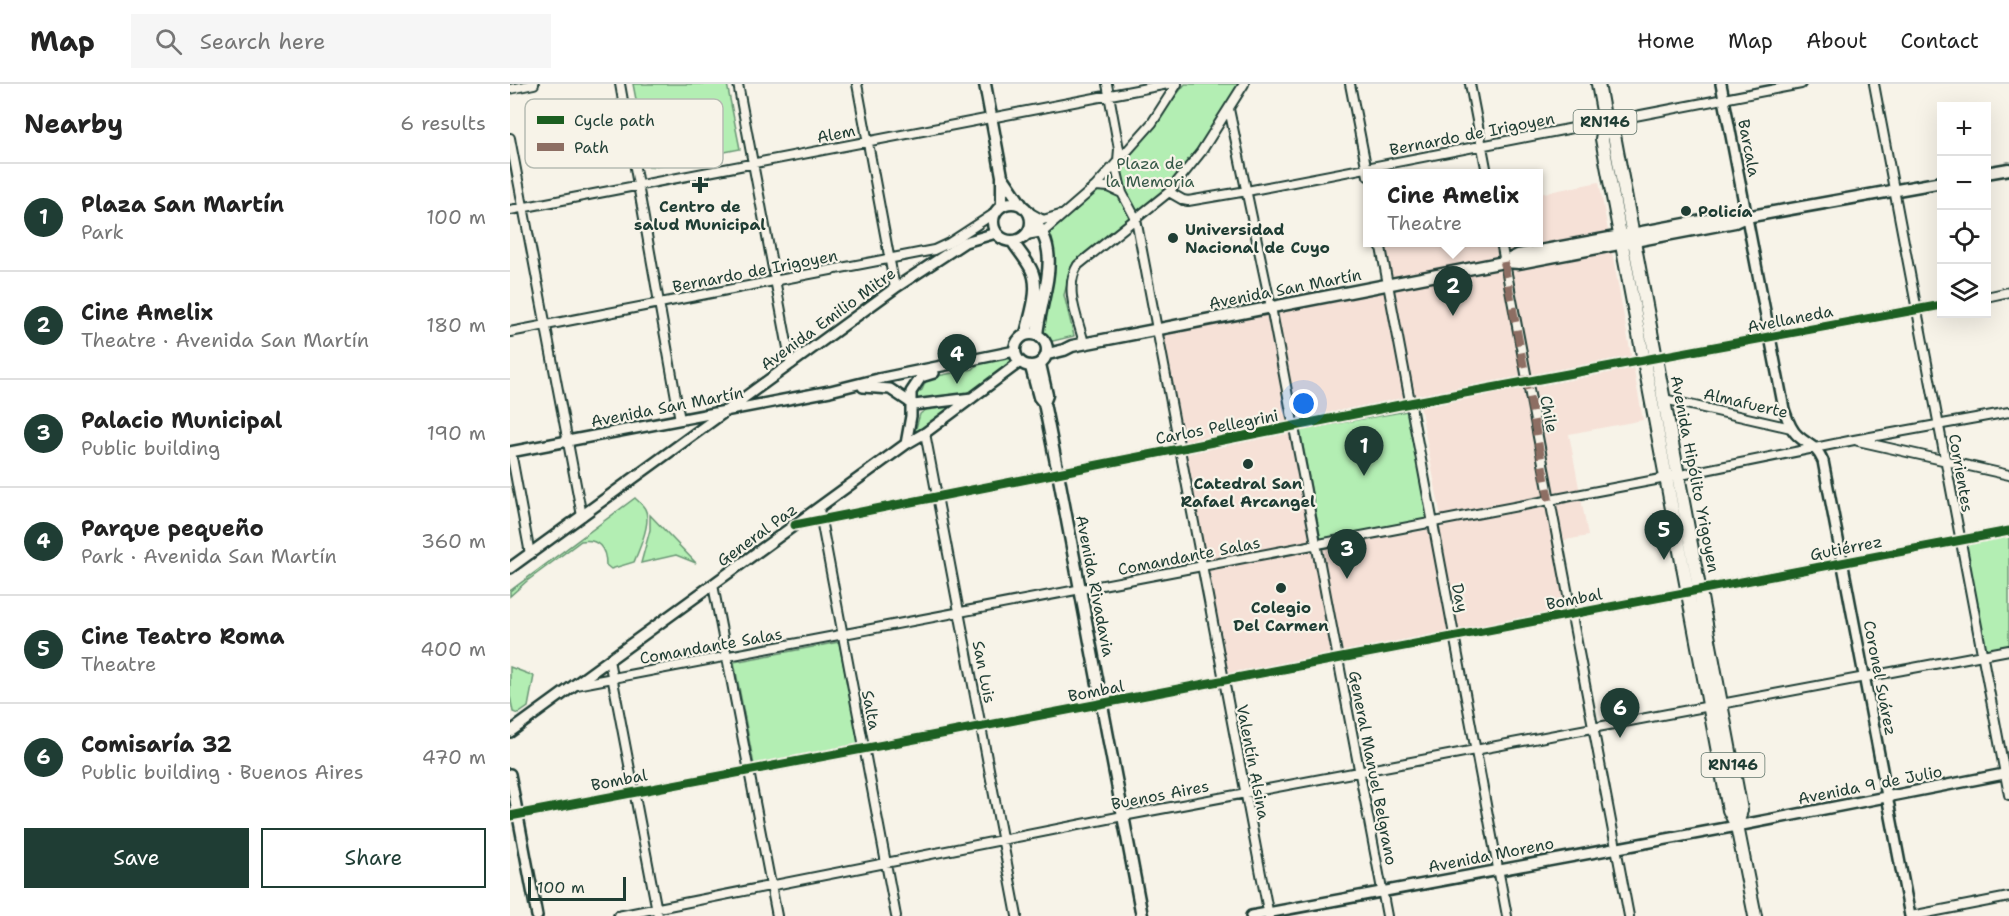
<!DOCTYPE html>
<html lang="en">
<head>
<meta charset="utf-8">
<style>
	:root { --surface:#fff; --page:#f6f6f6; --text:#222; --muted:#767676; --line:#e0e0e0; --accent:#1f3d34 }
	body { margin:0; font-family:"Shantell Sans",sans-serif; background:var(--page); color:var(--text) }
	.controls { position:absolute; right:18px; top:18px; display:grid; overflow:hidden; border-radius:0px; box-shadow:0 6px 24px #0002 }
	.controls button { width:54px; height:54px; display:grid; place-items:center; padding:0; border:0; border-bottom:2px solid var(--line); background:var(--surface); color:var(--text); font:30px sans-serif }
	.scale { position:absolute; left:18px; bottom:15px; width:98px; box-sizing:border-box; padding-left:6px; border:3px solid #1f3d34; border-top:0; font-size:16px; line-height:21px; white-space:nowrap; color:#1f3d34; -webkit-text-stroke:4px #f7f3e8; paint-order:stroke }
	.you { position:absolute; left:794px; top:320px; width:21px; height:21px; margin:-15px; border:4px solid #fff; border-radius:50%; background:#1a73e8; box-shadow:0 0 0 9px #1a73e833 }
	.badge { display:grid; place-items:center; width:39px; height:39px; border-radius:50%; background:var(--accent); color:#fff; font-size:20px; font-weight:700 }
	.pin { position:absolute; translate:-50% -50px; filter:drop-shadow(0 2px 3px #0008) }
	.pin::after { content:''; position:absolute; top:32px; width:21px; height:18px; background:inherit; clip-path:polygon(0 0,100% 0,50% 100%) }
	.popup { position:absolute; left:853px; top:85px; width:180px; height:78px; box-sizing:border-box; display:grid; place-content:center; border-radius:0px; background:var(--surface); filter:drop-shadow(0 2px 4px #0005); font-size:20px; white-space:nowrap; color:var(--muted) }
	.popup b { font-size:22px; color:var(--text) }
	.popup::after { content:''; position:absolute; left:50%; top:100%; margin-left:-12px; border:12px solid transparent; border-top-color:var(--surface) }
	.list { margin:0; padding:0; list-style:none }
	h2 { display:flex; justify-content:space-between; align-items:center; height:78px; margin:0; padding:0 24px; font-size:26px }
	h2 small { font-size:20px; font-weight:400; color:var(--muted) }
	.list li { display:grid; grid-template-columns:39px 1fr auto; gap:18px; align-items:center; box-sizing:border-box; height:108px; padding:0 24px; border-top:2px solid var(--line) }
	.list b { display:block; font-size:22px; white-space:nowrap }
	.list p { margin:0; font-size:20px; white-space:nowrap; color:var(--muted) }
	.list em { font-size:20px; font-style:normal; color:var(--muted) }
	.actions { display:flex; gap:12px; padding:18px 24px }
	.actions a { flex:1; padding:14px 0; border:2px solid var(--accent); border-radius:0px; text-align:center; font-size:21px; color:var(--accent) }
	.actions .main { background:var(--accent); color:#fff }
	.icon { flex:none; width:33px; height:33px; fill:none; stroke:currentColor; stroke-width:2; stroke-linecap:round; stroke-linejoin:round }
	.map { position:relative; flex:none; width:1499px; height:832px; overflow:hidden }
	header { display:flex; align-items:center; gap:36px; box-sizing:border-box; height:84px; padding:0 30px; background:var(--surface); border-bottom:2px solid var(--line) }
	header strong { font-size:28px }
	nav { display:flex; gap:33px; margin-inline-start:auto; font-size:21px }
	.search { width:420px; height:54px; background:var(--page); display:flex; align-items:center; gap:15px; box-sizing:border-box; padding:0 21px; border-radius:0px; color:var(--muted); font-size:22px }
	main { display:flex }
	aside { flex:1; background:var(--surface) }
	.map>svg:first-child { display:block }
	.built { fill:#f6e1d7; fill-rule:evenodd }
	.green { fill:#b3eeb3; stroke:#699674; stroke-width:1.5 }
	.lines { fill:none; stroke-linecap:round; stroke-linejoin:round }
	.minor-casing { stroke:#1f3d34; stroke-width:12 }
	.tertiary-casing { stroke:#1f3d34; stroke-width:14 }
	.secondary-casing { stroke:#1f3d34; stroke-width:15 }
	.trunk-casing { stroke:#1f3d34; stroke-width:16 }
	.minor { stroke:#f7f3e8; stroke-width:8 }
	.tertiary { stroke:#f7f3e8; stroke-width:9 }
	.secondary { stroke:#f7f3e8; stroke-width:10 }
	.trunk { stroke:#f7f3e8; stroke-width:12 }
	.quiet { stroke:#8d6e63; stroke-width:8; stroke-dasharray:15 8; stroke-linecap:butt }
	.cycleway-casing { stroke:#f7f3e8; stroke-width:13 }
	.cycleway { stroke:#1b5e20; stroke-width:9 }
	.poi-dot { fill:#1f3d34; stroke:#f7f3e8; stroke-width:2 }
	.labels { text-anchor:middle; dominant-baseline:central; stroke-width:4.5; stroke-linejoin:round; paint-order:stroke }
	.shield { fill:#f7f3e8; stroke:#60746a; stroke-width:1.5 }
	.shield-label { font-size:15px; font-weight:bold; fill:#1f3d34 }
	.street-label { font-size:16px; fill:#1f3d34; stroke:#f7f3e8 }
	.park-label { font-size:16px; fill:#355847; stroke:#f7f3e8 }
	.poi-label { font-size:16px; font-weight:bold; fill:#1f3d34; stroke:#f7f3e8 }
	.key { fill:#f7f3e8; stroke:#b6bcb2; stroke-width:1.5 }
	.key-label { font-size:16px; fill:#1f3d34 }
</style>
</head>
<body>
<header>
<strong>Map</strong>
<div class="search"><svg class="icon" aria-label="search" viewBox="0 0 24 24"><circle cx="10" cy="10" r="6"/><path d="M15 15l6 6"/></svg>Search here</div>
<nav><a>Home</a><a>Map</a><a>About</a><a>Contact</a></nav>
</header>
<main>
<aside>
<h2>Nearby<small>6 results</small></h2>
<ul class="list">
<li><span class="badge">1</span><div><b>Plaza San Martín</b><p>Park</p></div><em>100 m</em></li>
<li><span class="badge">2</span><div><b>Cine Amelix</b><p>Theatre · Avenida San Martín</p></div><em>180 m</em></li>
<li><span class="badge">3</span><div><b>Palacio Municipal</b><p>Public building</p></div><em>190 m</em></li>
<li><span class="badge">4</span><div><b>Parque pequeño</b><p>Park · Avenida San Martín</p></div><em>360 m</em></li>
<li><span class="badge">5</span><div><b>Cine Teatro Roma</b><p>Theatre</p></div><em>400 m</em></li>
<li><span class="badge">6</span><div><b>Comisaría 32</b><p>Public building · Buenos Aires</p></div><em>470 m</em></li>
</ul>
<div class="actions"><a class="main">Save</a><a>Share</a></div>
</aside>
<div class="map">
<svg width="1499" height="832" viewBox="0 0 1499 832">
	<rect width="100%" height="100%" fill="#f7f3e8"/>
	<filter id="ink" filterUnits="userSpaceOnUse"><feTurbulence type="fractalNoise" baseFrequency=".0167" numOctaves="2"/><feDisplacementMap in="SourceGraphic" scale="12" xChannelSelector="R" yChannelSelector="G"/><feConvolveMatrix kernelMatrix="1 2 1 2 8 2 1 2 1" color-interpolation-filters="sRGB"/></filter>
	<g filter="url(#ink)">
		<path class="built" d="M 1089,98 L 1133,336 L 1059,350 L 1078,452 L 1044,458 L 1057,528 L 716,593 L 650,248 L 880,203 L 873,159 L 1028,158 L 1029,110 ZM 908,311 L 933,443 L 804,466 L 778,338 Z"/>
		<path class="green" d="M 123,0 L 217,0 L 230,65 L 139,83 Z
			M 675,0 L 730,0 L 718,24 L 655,108 L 563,179 L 554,211 L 564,252 L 539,258 L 531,246 L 541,201 L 544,173 L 539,148 L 614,77 Z
			M 502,270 L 506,278 L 462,314 L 408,318 L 404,314 L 405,310 L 412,306 L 417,294 L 463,285 L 468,280 Z
			M 448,321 L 404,351 L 410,330 L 422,322 Z
			M 897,327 L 918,437 L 811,457 L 790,346 Z
			M 125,414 C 128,417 133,421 135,425 C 142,437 129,466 124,478 L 101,485 L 96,481 C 96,464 88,454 71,457 L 17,497 L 0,512 L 0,507 Z
			M 140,431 L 186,479 L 166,471 L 131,479 L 140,446 Z
			M 1499,451 L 1499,562 L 1475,566 L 1456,459 Z
			M 329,558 L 349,660 L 244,681 L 224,578 Z
			M 0,583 L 24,592 L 18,623 L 8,630 L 3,628 L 0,612 Z"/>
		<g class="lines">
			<g class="minor-casing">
				<path id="minor" d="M 110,0 L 170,336
					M 228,0 L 281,280
					M 347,0 L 385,204
					M 597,0 L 609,65 L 607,88 L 612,109 L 626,135 L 759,832
					M 840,0 L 858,92
					M 960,0 L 977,89
					M 1364,0 L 1499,711
					M 0,5 L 24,0
					M 719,25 L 761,223 L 877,832
					M 0,54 L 72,432
					M 586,102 L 599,103 L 612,109
					M 659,108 L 673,116 L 678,117 L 737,107 L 1291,0
					M 0,126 L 658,0
					M 517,127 L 533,136 L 550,131
					M 516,151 L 533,148 L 586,102 L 642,39 L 667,0
					M 870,158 L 997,832
					M 991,158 L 1119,832
					M 1476,213 L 1499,208
					M 0,248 L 424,166 L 439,159 L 485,129
					M 574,259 C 568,235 553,204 568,181 L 659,108 L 691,68 L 734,0
					M 1154,315 L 1281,344
					M 415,349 L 507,832
					M 1348,357 L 1499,391
					M 1,368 L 20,470
					M 309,425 L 386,832
					M 285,441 L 900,319 L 1432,221
					M 203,501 L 267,832
					M 99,576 L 148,832
					M 66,601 L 1156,394 L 1344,356 L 1499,328
					M 0,732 L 1499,447
					M 108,832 L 613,732 L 1499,566
					M 1401,832 L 1499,813"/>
			</g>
			<g class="tertiary-casing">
				<path id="tertiary" d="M 1211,0 L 1274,325 C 1277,334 1280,345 1288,352 C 1299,362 1306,361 1313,377 L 1400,832
					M 353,303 L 380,305 L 404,321 L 462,314
					M 396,360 L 401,332 L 401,308 L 411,293 L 424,289
					M 0,368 L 320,307 L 368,295 L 505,267
					M 0,484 L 385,204 L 455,158 L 486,149
					M 0,648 L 396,360 L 415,349 L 510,278
					M 0,690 L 27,832
					M 741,832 L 1227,742 L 1499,689"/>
			</g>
			<g class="secondary-casing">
				<path id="secondary" d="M 475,0 L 492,92 L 513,123
					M 1476,89 L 1499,85
					M 492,92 L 492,121
					M483 138a19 19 0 1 1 38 0a19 19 0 1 1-38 0Z
					M 520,132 C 555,168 531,208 527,251
					M 502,157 C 508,166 516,175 521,185 C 531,204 520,231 516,250
					M 995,178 L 1009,179 L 1225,138 L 1236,133 L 1432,98
					M505 266a16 16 0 1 1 32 0a16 16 0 1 1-32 0Z
					M 538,270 L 554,266 L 562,262 L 994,178 L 1008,171 L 1224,131 L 1236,133
					M 530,280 L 537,311 L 534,319
					M 521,283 L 529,313 L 534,319 L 548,389 L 632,832"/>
			</g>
			<g class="trunk-casing">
				<path id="trunk" d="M 1088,0 L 1095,38
					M 1227,742 L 1231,726 L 1104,51 L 1095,38 L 1092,55 L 1219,726 L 1227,742 L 1245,832"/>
			</g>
			<use href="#minor" class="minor"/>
			<use href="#tertiary" class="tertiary"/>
			<use href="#secondary" class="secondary"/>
			<use href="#trunk" class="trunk"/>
			<path class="quiet" d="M 994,178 L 1039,416"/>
			<g class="cycleway-casing">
				<path id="cycleway" d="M 285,441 L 900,319 L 1432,221
					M 0,732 L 1499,447"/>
			</g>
			<use href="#cycleway" class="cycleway"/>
		</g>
	</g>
	<g class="poi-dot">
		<path d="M187 92h6v6h6v6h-6v6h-6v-6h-6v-6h6z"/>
		<circle cx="1176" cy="127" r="6"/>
		<circle cx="663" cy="154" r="6"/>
		<circle cx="738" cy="380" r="6"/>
		<circle cx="771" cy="504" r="6"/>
	</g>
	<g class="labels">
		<g class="shield">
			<rect x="1063.5" y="26" width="63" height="24" rx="4.5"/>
			<rect x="1191.5" y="669" width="63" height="24" rx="4.5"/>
		</g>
		<g class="shield-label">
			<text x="1095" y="38">RN146</text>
			<text x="1223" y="681">RN146</text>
		</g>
		<g class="street-label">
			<text transform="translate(326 50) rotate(-11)">Alem</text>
			<text transform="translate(962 50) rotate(-11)">Bernardo de Irigoyen</text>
			<text transform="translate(1239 64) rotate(79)">Barcala</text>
			<text transform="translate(245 187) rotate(-11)">Bernardo de Irigoyen</text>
			<text transform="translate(775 205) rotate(-11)">Avenida San Martín</text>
			<text transform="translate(318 235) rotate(-36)">Avenida Emilio Mitre</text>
			<text transform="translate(1280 235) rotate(-11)">Avellaneda</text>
			<text transform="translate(1236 319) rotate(13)">Almafuerte</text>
			<text transform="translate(157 323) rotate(-11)">Avenida San Martín</text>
			<text transform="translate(1039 330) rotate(79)">Chile</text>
			<text transform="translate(707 343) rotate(-11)">Carlos Pellegrini</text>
			<text transform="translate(1451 389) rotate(80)">Corrientes</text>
			<text transform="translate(1185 390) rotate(79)">Avenida Hipólito Yrigoyen</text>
			<text transform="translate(247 451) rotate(-36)">General Paz</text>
			<text transform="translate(1336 464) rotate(-11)">Gutiérrez</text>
			<text transform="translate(679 472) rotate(-11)">Comandante Salas</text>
			<text transform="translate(585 502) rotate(79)">Avenida Rivadavia</text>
			<text transform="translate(950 514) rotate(79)">Day</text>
			<text transform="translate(1064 515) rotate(-11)">Bombal</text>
			<text transform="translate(201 562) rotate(-10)">Comandante Salas</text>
			<text transform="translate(474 588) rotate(79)">San Luis</text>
			<text transform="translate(1370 594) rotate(79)">Coronel Suárez</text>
			<text transform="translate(586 607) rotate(-11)">Bombal</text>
			<text transform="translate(361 626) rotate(79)">Salta</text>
			<text transform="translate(743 678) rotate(79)">Valentín Alsina</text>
			<text transform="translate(863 684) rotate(79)">General Manuel Belgrano</text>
			<text transform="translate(109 696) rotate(-11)">Bombal</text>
			<text transform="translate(1360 701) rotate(-11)">Avenida 9 de Julio</text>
			<text transform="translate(650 711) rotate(-11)">Buenos Aires</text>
			<text transform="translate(981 771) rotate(-11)">Avenida Moreno</text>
		</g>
		<g class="park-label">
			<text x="640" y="79">Plaza de<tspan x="640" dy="18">la Memoria</tspan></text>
		</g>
		<g class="poi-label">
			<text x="190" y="122">Centro de<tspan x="190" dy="18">salud Municipal</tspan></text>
			<text x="1188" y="127" text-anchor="start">Policía</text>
			<text x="675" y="145" text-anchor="start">Universidad<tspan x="675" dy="18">Nacional de Cuyo</tspan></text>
			<text x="738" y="399">Catedral San<tspan x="738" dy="18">Rafael Arcangel</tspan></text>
			<text x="771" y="523">Colegio<tspan x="771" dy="18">Del Carmen</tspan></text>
		</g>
	</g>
	<rect x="15" y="15" width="198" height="69" rx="9" class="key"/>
	<rect x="27" y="32" width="27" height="8" fill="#1b5e20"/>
	<rect x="27" y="59" width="27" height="8" fill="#8d6e63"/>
	<g class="key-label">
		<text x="64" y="42">Cycle path</text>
		<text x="64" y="69">Path</text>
	</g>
</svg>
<div class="controls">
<button>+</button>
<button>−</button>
<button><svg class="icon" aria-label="locate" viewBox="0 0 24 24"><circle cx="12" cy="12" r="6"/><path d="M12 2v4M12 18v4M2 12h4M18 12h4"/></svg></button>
<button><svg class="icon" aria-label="layers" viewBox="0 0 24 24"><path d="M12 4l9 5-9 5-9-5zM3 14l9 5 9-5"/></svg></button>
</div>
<div class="scale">100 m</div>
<div class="you"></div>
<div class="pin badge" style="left:854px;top:392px">1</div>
<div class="pin badge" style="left:943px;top:232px">2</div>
<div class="popup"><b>Cine Amelix</b>Theatre</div>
<div class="pin badge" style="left:837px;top:495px">3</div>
<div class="pin badge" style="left:447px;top:300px">4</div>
<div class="pin badge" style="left:1154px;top:476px">5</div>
<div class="pin badge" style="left:1110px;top:654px">6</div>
</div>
</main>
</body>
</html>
